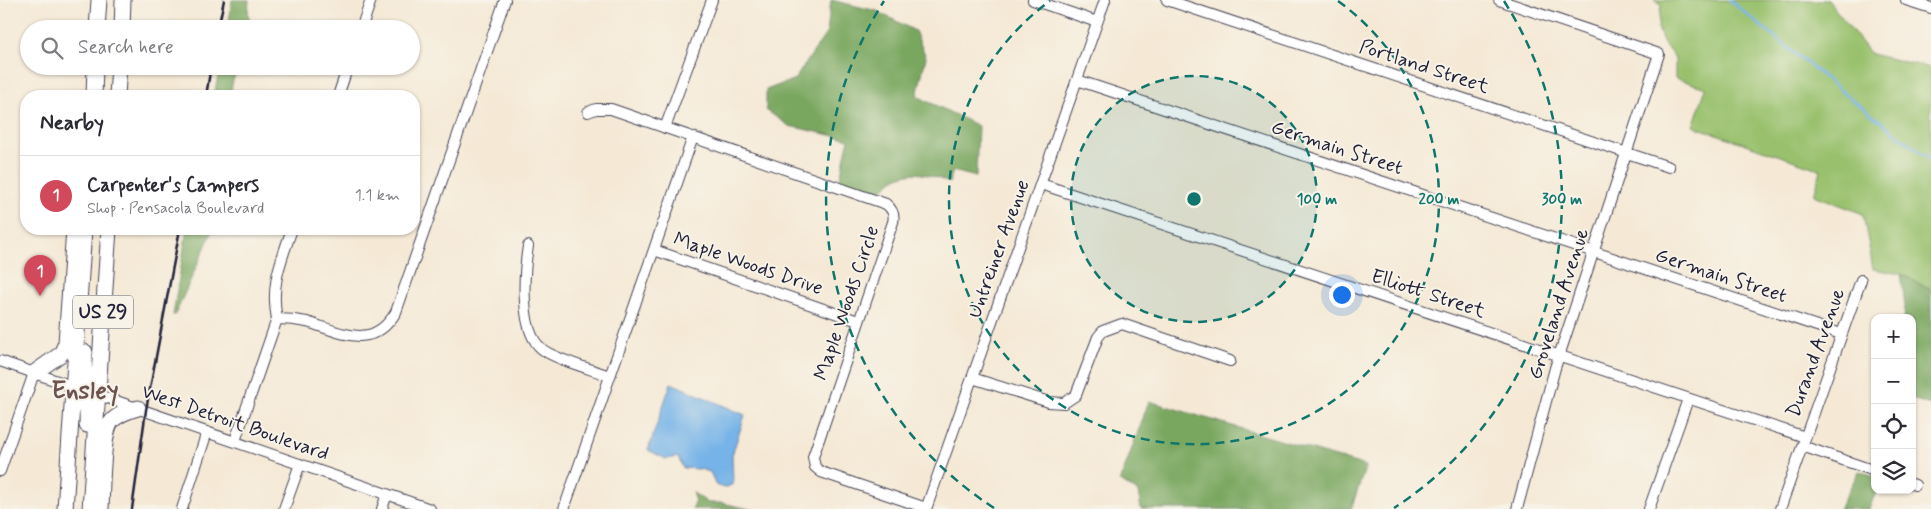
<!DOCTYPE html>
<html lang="en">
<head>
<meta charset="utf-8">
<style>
	:root { --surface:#fff; --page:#f7f7f7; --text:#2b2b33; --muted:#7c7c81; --line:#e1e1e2; --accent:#d1495b }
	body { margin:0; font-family:Mynerve,sans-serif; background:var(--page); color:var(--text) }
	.controls { position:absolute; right:15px; bottom:15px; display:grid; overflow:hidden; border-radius:10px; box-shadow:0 1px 4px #0004 }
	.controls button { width:45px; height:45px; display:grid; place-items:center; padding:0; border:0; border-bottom:1px solid var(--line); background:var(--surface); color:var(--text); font:25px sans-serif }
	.you { position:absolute; left:1341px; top:294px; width:18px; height:18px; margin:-12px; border:4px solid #fff; border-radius:50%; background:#1a73e8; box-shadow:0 0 0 8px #1a73e833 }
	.badge { display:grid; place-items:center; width:32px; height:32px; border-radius:50%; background:var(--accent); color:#fff; font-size:16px; font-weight:700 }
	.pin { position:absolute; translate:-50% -41px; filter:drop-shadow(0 1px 2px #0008) }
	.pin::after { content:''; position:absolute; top:26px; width:18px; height:15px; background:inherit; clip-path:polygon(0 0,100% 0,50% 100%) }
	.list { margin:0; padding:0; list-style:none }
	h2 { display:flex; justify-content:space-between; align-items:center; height:65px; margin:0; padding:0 20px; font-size:21px }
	h2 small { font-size:16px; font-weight:400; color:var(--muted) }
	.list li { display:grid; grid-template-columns:32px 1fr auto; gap:15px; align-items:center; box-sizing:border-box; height:80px; padding:0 20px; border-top:1px solid var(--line) }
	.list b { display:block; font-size:19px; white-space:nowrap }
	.list p { margin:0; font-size:16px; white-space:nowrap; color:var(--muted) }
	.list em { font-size:16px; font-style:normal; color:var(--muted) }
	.icon { flex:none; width:28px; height:28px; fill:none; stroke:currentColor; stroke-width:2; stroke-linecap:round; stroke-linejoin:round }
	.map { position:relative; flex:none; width:1931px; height:509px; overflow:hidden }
	.search { position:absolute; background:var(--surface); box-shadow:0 1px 4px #0004; left:20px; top:20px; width:400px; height:55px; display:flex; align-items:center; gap:12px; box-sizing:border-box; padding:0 18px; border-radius:28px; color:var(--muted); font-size:19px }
	.panel { position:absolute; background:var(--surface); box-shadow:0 1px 4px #0004; left:20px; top:90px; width:400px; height:145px; border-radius:20px }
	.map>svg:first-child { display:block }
	.green { fill:#99c16d; stroke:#5e7254 }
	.forest { fill:#7aa760; stroke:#4e644e }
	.water { fill:#76b3e8; stroke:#4c6a92 }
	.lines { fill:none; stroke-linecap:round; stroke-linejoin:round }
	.stream { stroke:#76b3e8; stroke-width:2.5 }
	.minor-casing { stroke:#424052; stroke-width:12 }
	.highway-casing { stroke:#424052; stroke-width:17 }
	.minor { stroke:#fff; stroke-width:10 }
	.highway { stroke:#fff; stroke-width:15 }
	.rail { stroke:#22223b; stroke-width:2.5 }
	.ring { fill:none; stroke:#0f766e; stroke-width:2.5; stroke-dasharray:9 6 }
	.labels { text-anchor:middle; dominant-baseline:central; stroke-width:4; stroke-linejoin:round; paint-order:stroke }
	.shield { fill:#f7f3e8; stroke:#62616f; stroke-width:1 }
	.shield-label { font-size:19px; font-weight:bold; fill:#22223b }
	.street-label { font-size:20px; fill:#22223b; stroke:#f7f3e8 }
	.district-label { font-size:25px; font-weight:bold; fill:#6c5250; stroke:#f7f3e8 }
	.centre { fill:#0f766e; stroke:#f7f3e8; stroke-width:2.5 }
	.ring-label { font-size:15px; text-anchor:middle; font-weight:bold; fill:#0f766e; stroke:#f7f3e8; stroke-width:4; stroke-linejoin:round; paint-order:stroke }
</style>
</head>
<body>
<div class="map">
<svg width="1931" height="509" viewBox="0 0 1931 509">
	<rect width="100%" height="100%" fill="#f7f3e8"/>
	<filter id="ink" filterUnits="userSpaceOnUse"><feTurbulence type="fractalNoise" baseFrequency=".02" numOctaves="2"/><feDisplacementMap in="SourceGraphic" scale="10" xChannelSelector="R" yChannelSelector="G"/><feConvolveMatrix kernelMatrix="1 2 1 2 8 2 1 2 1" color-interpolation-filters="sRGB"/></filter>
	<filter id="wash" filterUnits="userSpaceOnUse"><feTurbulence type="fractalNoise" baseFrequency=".0096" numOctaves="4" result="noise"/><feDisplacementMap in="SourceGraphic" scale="20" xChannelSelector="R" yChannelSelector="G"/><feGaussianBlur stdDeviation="1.12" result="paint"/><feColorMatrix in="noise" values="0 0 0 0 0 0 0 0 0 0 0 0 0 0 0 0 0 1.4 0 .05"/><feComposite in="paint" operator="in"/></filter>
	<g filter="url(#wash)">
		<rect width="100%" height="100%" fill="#f5e9d6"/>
		<path class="green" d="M 1654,0 L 1828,0 L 1871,54 L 1931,68 L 1931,290 L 1901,274 L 1873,269 L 1863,214 L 1814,195 L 1821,170 L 1693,126 L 1706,88 L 1675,78 L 1675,58 L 1664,44 L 1658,28 L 1661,5 Z"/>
		<path class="forest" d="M 232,0 L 249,0 L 248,14 L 253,29 L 228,29 Z
			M 831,0 L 877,11 L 915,31 L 926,57 L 917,96 L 978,126 L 976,177 L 953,171 L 949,183 C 934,176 915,169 899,177 C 883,184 889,191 868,191 L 866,189 L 839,182 L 849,139 L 789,126 L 766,110 L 766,90 L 795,79 L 827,32 Z
			M 220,66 L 240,66 L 233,80 L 230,96 L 214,96 Z
			M 187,229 L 211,229 L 211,234 L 175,315 L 173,315 Z
			M 1901,274 L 1931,290 L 1931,405 L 1912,399 L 1912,318 L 1904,318 L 1905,306 Z
			M 1149,401 L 1366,466 L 1351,509 L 1141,509 L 1138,492 L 1120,481 Z
			M 1859,471 L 1875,476 L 1875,490 L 1877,490 L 1869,509 L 1839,509 Z
			M 692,492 L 708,503 L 722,503 L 750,509 L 692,509 L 695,502 Z"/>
		<path class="water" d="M 671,383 L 745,415 L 732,455 L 733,484 L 725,488 L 716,485 L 710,472 L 700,469 L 683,468 L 678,457 L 666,459 L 648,450 Z"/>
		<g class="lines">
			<path class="stream" d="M 1729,0 L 1846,95 L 1931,160"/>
		</g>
	</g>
	<g filter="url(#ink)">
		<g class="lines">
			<g class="minor-casing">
				<path id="minor" d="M 1033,0 L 1097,22
					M 1167,0 L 1669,167
					M 1499,0 L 1659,54 L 1555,368 L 1517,509
					M 1906,0 L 1931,8
					M 361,29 L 371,0
					M 1077,80 L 1841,334
					M 338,96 L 348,66
					M 588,112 L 596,109 L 611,109 L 886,204 C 892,209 895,214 893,222 L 813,457 L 815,467 L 821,472 L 926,508
					M 665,128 L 712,0
					M 1041,184 L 1805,437
					M 292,229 C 281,261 270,285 277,319 C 287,319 297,320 307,322 C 341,332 372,352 396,312 L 505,0
					M 528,246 C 524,272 519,331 542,349 C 554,359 594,370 610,376
					M 654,250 L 858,321
					M 0,361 L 77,388
					M 972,378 L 1049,402 L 1064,403 L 1076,395 L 1098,337 L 1103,331 L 1122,324 L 1230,361
					M 93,393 L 430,509
					M 235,441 L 277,319
					M 1802,446 L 1875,471
					M 0,471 L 34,373
					M 1912,484 L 1915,485
					M 182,509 L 207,432
					M 284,509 L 300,464
					M 382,509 L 387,494
					M 564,509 L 693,137
					M 926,509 L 1105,0
					M 1649,509 L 1688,399
					M 1780,509 L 1861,280"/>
			</g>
			<g class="highway-casing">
				<path id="highway" d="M 97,29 L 99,0
					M 122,29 L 123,0
					M 94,96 L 95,66
					M 117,96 L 119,66
					M 85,352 C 83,373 84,379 97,395
					M 34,373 L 61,354 L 66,343 L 74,229
					M 73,386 C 86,401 88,405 87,425
					M 65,509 L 84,229
					M 90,509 L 109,229
					M 101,509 C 102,489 102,442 109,426 C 113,415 129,411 138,408"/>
			</g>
			<use href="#minor" class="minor"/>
			<use href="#highway" class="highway"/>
			<path class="rail" d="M 218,29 L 224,0
				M 206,96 L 211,66
				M 132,509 L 146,410 L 180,229"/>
		</g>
	</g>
	<circle cx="1194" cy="199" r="123" fill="#0f766e" fill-opacity=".12"/>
	<g class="ring">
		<circle cx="1194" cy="199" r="123"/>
		<path d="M1338 1A245 245 0 1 1 1050 1"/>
		<path d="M994 508A368 368 0 0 1 884 1M1504 1A368 368 0 0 1 1394 508"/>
	</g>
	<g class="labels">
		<rect class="shield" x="73" y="295.5" width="60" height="33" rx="4"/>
		<g class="shield-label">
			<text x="103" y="312">US 29</text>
		</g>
		<g class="street-label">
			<text transform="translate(1424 67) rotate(18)">Portland Street</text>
			<text transform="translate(1337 148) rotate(18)">Germain Street</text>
			<text transform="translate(999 249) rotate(-70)">Untreiner Avenue</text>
			<text transform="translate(748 264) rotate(19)">Maple Woods Drive</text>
			<text transform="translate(1721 276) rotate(18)">Germain Street</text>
			<text transform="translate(1428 294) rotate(18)">Elliott Street</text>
			<text transform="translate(847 303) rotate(-71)">Maple Woods Circle</text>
			<text transform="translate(1559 304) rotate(-72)">Groveland Avenue</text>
			<text transform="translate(1816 353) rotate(-70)">Durand Avenue</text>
			<text transform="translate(235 423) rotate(19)">West Detroit Boulevard</text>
		</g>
		<g class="district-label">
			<text x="85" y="391">Ensley</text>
		</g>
	</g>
	<circle cx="1194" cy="199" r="8" class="centre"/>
	<g class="ring-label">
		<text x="1317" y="204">100 m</text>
		<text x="1439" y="204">200 m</text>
		<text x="1562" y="204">300 m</text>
	</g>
</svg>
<div class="controls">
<button>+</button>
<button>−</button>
<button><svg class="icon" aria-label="locate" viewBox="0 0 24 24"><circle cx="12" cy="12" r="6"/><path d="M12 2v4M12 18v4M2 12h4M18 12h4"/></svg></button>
<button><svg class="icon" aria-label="layers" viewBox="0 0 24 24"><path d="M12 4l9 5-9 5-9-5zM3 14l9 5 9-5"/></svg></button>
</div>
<div class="you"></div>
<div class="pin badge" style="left:40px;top:296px">1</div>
<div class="search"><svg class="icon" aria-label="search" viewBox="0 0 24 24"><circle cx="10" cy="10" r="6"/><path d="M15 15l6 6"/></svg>Search here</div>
<section class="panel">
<h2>Nearby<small></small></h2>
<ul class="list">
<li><span class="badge">1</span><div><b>Carpenter's Campers</b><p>Shop · Pensacola Boulevard</p></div><em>1.1 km</em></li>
</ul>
</section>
</div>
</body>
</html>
